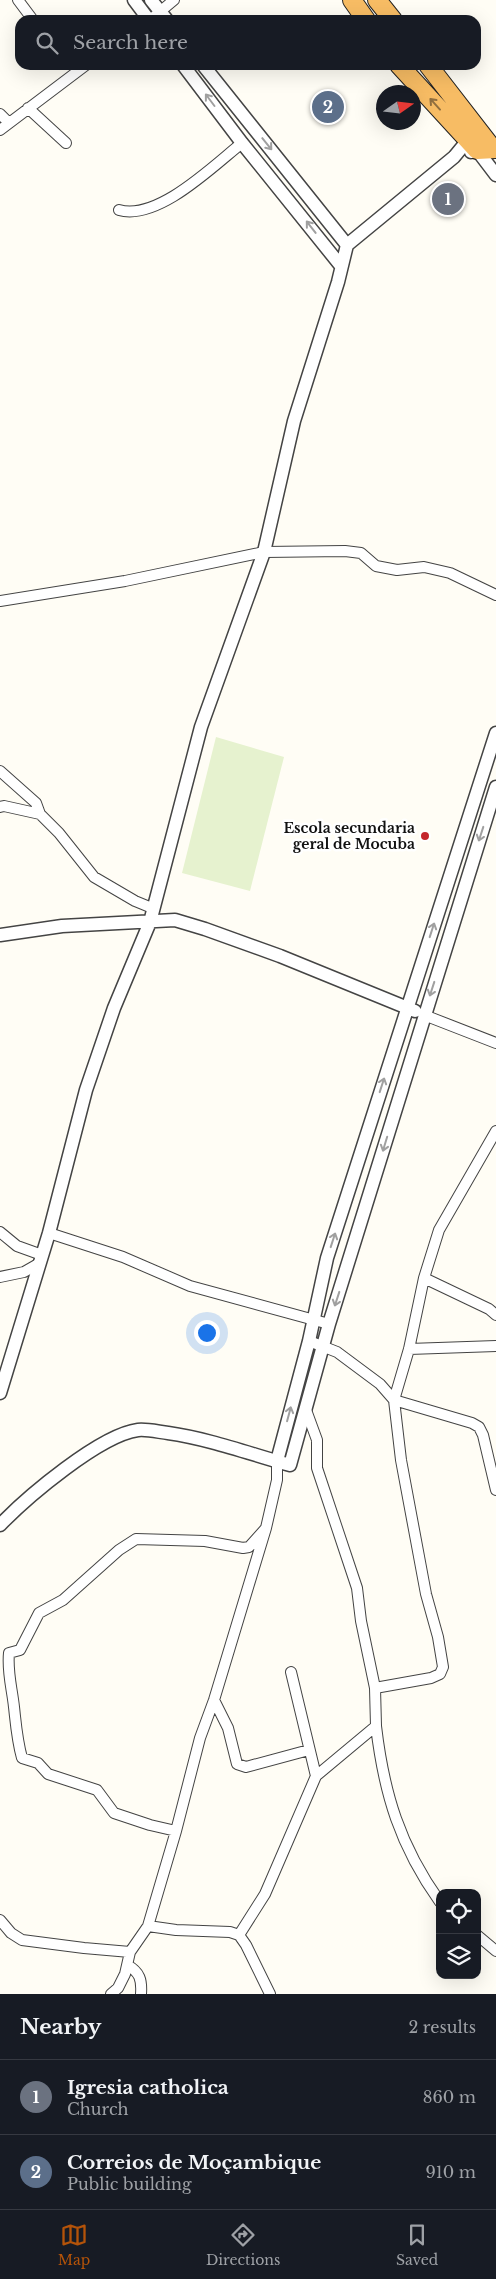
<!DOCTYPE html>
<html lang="en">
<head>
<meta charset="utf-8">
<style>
	:root { --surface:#171b24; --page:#242831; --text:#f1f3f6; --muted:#9ea1a6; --line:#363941; --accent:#b45309 }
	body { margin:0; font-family:"Libre Baskerville",serif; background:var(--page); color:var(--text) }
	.controls { position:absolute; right:15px; bottom:15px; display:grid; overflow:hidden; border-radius:10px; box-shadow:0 5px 20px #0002 }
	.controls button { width:45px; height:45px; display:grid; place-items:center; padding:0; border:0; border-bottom:1px solid var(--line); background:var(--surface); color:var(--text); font:25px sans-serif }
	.compass { position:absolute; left:376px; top:85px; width:45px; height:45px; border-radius:50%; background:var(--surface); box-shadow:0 5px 20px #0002; rotate:76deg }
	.you { position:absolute; left:206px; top:1332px; width:18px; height:18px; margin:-12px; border:4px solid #fff; border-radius:50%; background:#1a73e8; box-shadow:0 0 0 8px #1a73e833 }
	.badge { display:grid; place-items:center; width:32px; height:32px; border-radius:50%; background:var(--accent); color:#fff; font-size:16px; font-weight:700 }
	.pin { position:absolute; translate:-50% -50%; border:2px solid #fff; box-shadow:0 1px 5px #0006 }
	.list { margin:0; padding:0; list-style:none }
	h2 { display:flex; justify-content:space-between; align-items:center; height:65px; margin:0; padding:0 20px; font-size:21px }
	h2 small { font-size:16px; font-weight:400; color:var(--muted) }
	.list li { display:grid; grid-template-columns:32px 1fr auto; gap:15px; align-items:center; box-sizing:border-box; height:75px; padding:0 20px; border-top:1px solid var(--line) }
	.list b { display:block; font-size:19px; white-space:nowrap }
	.list p { margin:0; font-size:16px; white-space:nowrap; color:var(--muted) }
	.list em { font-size:16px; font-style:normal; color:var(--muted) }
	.icon { flex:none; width:28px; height:28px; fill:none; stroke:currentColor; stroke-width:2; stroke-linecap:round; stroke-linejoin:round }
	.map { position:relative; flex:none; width:496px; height:1994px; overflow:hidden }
	.search { position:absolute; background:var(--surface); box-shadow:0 5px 20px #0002; left:15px; right:15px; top:15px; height:55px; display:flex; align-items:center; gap:12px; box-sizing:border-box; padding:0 18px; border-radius:15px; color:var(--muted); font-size:19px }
	.sheet { height:215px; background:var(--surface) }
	nav { display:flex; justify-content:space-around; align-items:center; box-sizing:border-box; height:70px; border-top:1px solid var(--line); background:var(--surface); font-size:14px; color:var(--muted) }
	nav a { display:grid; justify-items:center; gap:2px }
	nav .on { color:var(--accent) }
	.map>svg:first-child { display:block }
	.pitch { fill:#e6f2cf }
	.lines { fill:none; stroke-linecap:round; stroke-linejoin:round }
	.minor-casing { stroke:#444; stroke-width:12 }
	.tertiary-casing { stroke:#444; stroke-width:15 }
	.trunk-casing { stroke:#222; stroke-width:20 }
	.minor { stroke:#fff; stroke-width:10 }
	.tertiary { stroke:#fff; stroke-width:12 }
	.trunk { stroke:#f7bc64; stroke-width:18 }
	.oneway { stroke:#a0a0a0 }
	.oneway2 { stroke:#906f3f }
	.poi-dot { fill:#c4262e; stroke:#fff; stroke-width:2 }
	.labels { text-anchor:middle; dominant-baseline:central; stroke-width:5; stroke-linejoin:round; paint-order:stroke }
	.poi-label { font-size:14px; font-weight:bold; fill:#111; stroke:#fff; text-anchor:end }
</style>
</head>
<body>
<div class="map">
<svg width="496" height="1994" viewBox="0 0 496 1994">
	<rect width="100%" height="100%" fill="#fffdf5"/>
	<path class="pitch" d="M 216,737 L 284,757 L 250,891 L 182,873 Z"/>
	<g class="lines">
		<g class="minor-casing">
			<path id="minor" d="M 18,0 L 33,20
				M 150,20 L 174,0
				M 28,108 L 66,143
				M 0,114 L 9,123
				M 0,130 L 86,65
				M 119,210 C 158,221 213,166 242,143
				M 0,601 L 125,581 L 264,552 L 345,551 L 361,553 L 376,566 L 397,570 L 424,567 L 450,573 L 496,595
				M 0,771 L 36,803 L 40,814 L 59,833 L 94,877 L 135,901 L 152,908
				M 0,807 L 4,806 L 40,814
				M 424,1015 L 496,1043
				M 496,1131 L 439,1230 L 424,1278 L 489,1309 L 496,1315
				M 0,1232 L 17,1246 L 42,1255
				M 49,1233 L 123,1257 L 190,1286 L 329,1324
				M 0,1277 L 24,1272 L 38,1264
				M 424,1278 L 409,1349 L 394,1400 L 472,1423 L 479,1427 L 483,1435 L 496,1490
				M 309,1341 L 337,1352 L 380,1384 L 394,1400 L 401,1460 L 426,1594 L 438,1637 L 443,1667 L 440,1674 L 431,1678 L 375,1688
				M 409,1349 L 496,1346
				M 306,1410 L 317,1440 L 317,1468 L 357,1588 L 361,1621 L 375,1688 L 376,1726
				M 291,1672 L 316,1776
				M 214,1700 L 228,1728 L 237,1764 L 246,1767 L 309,1750
				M 176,1831 L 150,1825 L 114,1813 L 97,1790 L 48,1774 L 38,1763 L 22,1758 C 17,1740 16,1725 14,1707 C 12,1688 7,1672 9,1653 L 20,1650 L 39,1613 L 63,1600 L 119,1550 L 136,1539 L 205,1541 L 243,1548 L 249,1547 L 266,1528
				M 0,1920 L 11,1933 L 22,1940 L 84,1948 L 130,1952
				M 148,1926 L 176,1930 L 230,1932 L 239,1935 L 246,1945 L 270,1994
				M 239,1935 L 265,1894 L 316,1776 L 376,1726 C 384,1794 400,1846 440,1902
				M 477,1935 L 496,1951
				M 127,1965 C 140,1972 142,1980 141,1994
				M 111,1994 L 118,1988 L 125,1974 L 130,1952 L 148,1926 L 176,1831 L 200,1738 L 214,1700 L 266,1528 L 277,1480 L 277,1461"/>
		</g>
		<g class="tertiary-casing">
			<path id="tertiary" d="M 134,0 L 149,20
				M 151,0 L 167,20
				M 183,65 L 242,143 L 341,266
				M 203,65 L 347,245
				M 471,152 L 477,150 L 496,175
				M 0,935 L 62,926 L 175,920 L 205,929 L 280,956 L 415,1011
				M 0,1393 L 49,1233 L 86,1090 L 114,1008 L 150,922 L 201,727 L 264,552 L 294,421 L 338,282 L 347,245 L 454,157 L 468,140
				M 277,1461 L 309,1341 L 327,1258 L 496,733
				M 0,1525 C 27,1497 100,1435 138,1430 C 147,1429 159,1432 168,1433 C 210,1439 250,1454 290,1465 L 329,1324 L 496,787"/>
		</g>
		<g class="trunk-casing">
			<path id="trunk" d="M 352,0 L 366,20
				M 377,0 L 393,20
				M 399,65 L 477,150 L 496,149
				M 428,65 L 493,149"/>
		</g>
		<use href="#minor" class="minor"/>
		<use href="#tertiary" class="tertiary"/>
		<use href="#trunk" class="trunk"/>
	</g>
	<defs><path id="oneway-shaft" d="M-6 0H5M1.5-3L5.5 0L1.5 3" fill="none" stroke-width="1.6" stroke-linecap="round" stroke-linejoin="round" transform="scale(1.25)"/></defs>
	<g class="oneway">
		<use href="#oneway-shaft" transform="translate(210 100) rotate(-127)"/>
		<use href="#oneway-shaft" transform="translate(267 144) rotate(51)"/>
		<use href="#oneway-shaft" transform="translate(311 227) rotate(-128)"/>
		<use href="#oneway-shaft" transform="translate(481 834) rotate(108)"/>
		<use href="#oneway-shaft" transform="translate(432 930) rotate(-72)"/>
		<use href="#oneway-shaft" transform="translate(432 989) rotate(108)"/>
		<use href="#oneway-shaft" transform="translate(382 1085) rotate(-72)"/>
		<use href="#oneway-shaft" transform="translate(385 1144) rotate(107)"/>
		<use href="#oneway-shaft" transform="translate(333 1240) rotate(-72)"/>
		<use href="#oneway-shaft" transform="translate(337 1299) rotate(108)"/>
		<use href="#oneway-shaft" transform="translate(289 1414) rotate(-75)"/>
	</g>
	<use class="oneway2" href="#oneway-shaft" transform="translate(435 104) rotate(-132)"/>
	<circle class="poi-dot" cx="425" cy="836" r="5"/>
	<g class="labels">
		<g class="poi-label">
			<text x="415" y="828">Escola secundaria<tspan x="415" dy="16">geral de Mocuba</tspan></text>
		</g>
	</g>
</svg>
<div class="controls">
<button><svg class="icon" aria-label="locate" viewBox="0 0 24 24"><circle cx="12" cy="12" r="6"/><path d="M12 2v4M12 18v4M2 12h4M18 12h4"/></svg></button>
<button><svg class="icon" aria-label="layers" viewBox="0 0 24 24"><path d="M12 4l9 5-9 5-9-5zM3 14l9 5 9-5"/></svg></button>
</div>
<svg class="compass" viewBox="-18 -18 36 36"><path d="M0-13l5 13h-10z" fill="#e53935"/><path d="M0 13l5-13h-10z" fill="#9ea1a6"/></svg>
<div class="you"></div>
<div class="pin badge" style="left:448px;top:199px;background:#6b7280">1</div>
<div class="pin badge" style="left:328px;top:107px;background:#5c6f8a">2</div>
<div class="search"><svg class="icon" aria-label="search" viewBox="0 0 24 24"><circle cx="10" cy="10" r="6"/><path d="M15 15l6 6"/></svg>Search here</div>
</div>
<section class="sheet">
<h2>Nearby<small>2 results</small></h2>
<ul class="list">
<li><span class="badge" style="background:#6b7280">1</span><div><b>Igresia catholica</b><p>Church</p></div><em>860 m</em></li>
<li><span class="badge" style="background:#5c6f8a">2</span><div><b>Correios de Moçambique</b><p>Public building</p></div><em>910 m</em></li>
</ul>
</section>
<nav>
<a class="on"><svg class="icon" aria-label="map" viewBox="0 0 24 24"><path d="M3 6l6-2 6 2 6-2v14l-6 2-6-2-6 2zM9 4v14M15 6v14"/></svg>Map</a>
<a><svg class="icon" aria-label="directions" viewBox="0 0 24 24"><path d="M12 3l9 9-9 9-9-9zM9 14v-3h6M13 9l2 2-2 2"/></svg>Directions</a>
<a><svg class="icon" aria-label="saved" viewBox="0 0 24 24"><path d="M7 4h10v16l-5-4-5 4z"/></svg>Saved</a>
</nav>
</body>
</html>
